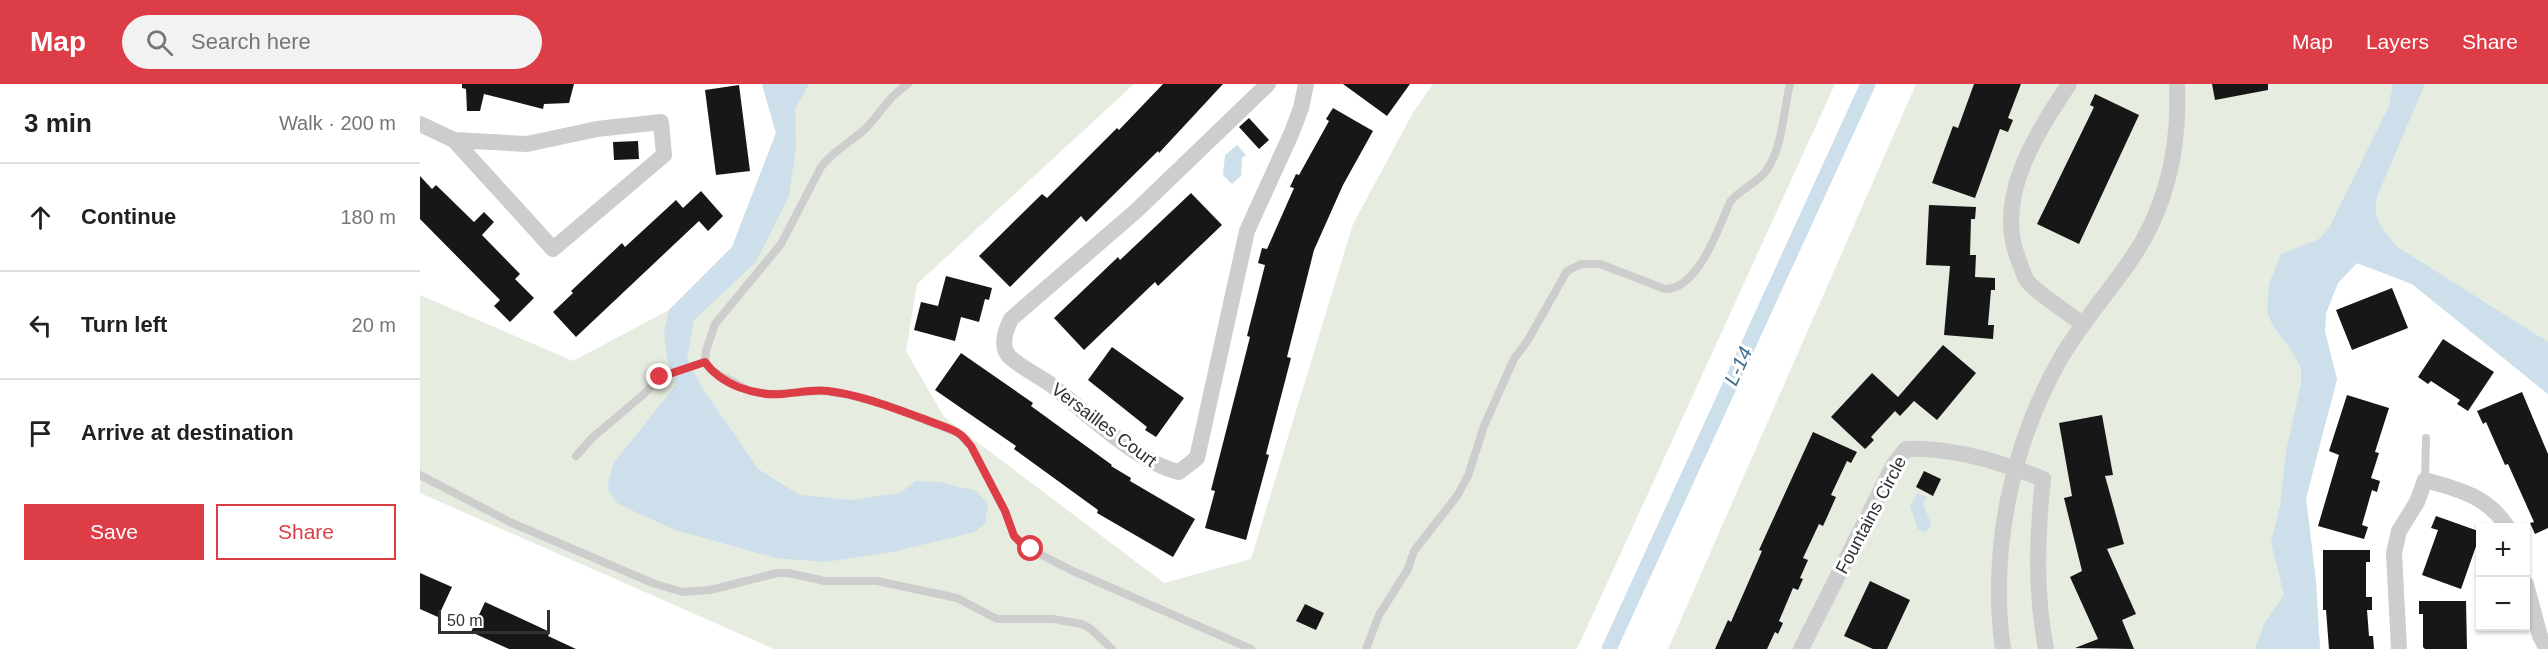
<!DOCTYPE html>
<html lang="en">
<head>
<meta charset="utf-8">
<style>
	:root { --surface:#fff; --page:#f2f2f2; --text:#202124; --muted:#757577; --line:#e0e0e0; --accent:#dd3d47 }
	body { margin:0; font-family:Arial,sans-serif; background:var(--page); color:var(--text) }
	.controls { position:absolute; right:18px; bottom:18px; display:grid; overflow:hidden; border-radius:0px; box-shadow:0 2px 4px #0004 }
	.controls button { width:54px; height:54px; display:grid; place-items:center; padding:0; border:0; border-bottom:2px solid var(--line); background:var(--surface); color:var(--text); font:30px sans-serif }
	.scale { position:absolute; left:18px; bottom:15px; width:112px; box-sizing:border-box; padding-left:6px; border:3px solid #303030; border-top:0; font-size:16px; line-height:21px; white-space:nowrap; color:#303030; -webkit-text-stroke:4px #fff; paint-order:stroke }
	.stop { position:absolute; width:18px; height:18px; margin:-14px; border:4px solid #dd3d47; border-radius:50%; background:#fff }
	.stop.end { background:#dd3d47; border-color:#fff; box-shadow:0 2px 6px #0008 }
	.list { margin:0; padding:0; list-style:none }
	h2 { display:flex; justify-content:space-between; align-items:center; height:78px; margin:0; padding:0 24px; font-size:26px }
	h2 small { font-size:20px; font-weight:400; color:var(--muted) }
	.list li { display:grid; grid-template-columns:39px 1fr auto; gap:18px; align-items:center; box-sizing:border-box; height:108px; padding:0 24px; border-top:2px solid var(--line) }
	.list b { display:block; font-size:22px; white-space:nowrap }
	.list em { font-size:20px; font-style:normal; color:var(--muted) }
	.actions { display:flex; gap:12px; padding:18px 24px }
	.actions a { flex:1; padding:14px 0; border:2px solid var(--accent); border-radius:0px; text-align:center; font-size:21px; color:var(--accent) }
	.actions .main { background:var(--accent); color:#fff }
	.icon { flex:none; width:33px; height:33px; fill:none; stroke:currentColor; stroke-width:2; stroke-linecap:round; stroke-linejoin:round }
	.map { position:relative; flex:none; width:2128px; height:565px; overflow:hidden }
	header { display:flex; align-items:center; gap:36px; box-sizing:border-box; height:84px; padding:0 30px; background:var(--accent); color:#fff }
	header strong { font-size:28px }
	nav { display:flex; gap:33px; margin-inline-start:auto; font-size:21px }
	.search { width:420px; height:54px; background:var(--page); display:flex; align-items:center; gap:15px; box-sizing:border-box; padding:0 21px; border-radius:33px; color:var(--muted); font-size:22px }
	main { display:flex }
	aside { flex:1; background:var(--surface) }
	.map>svg:first-child { display:block }
	.green { fill:#e6ecdf }
	.water { fill:#cddfeb }
	.lines { fill:none; stroke-linecap:round; stroke-linejoin:round }
	.canal { stroke:#cddfeb; stroke-width:15 }
	.building { fill:#171717 }
	.service { stroke:#cdcdcd; stroke-width:8 }
	.minor { stroke:#cdcdcd; stroke-width:16 }
	.route { stroke:#dd3d47; stroke-width:8 }
	.labels { text-anchor:middle; dominant-baseline:central; stroke-width:6; stroke-linejoin:round; paint-order:stroke }
	.street-label { font-size:18px; fill:#303030; stroke:#fff }
	.water-label { font-size:20px; font-style:italic; fill:#42708f; stroke:#fff }
</style>
</head>
<body>
<header>
<strong>Map</strong>
<div class="search"><svg class="icon" aria-label="search" viewBox="0 0 24 24"><circle cx="10" cy="10" r="6"/><path d="M15 15l6 6"/></svg>Search here</div>
<nav><a>Map</a><a>Layers</a><a>Share</a></nav>
</header>
<main>
<aside>
<h2>3 min<small>Walk · 200 m</small></h2>
<ul class="list">
<li><svg class="icon" aria-label="ahead" viewBox="0 0 24 24"><path d="M12 20V5M6 11l6-6 6 6"/></svg><div><b>Continue</b></div><em>180 m</em></li>
<li><svg class="icon" aria-label="left" viewBox="0 0 24 24"><path d="M17 20v-9H6M10 6l-5 5 5 5"/></svg><div><b>Turn left</b></div><em>20 m</em></li>
<li><svg class="icon" aria-label="arrive" viewBox="0 0 24 24"><path d="M6 21V4h12l-3 4 3 4H6"/></svg><div><b>Arrive at destination</b></div></li>
</ul>
<div class="actions"><a class="main">Save</a><a>Share</a></div>
</aside>
<div class="map">
<svg width="2128" height="565" viewBox="0 0 2128 565">
	<rect width="100%" height="100%" fill="#fff"/>
	<path class="green" d="M 342,0 L 714,0 L 497,200 L 486,267 L 524,333 L 744,499 L 831,475 L 933,140 L 994,27 L 1013,0 L 1415,0 L 1157,565 L 354,565 L 0,409 L 0,211 L 153,277 L 249,226 L 312,163 L 356,49 Z
		M 1496,0 L 2128,0 L 2128,310 L 1992,200 L 1937,179 L 1918,199 L 1906,229 L 1905,248 L 1917,295 L 1886,414 L 1896,498 L 1900,565 L 1248,565 Z"/>
	<path class="water" d="M 342,0 L 389,0 L 375,25 L 376,64 L 369,112 L 336,178 L 274,236 L 267,275 L 281,302 L 338,385 L 380,411 L 430,416 L 480,409 L 496,397 L 520,398 L 556,407 L 568,419 L 565,439 L 555,448 L 472,468 L 405,478 L 356,474 L 255,446 L 198,420 L 187,405 L 193,380 L 256,301 L 247,274 L 244,248 L 249,226 L 312,163 L 356,49 Z
		M 1973,0 L 2005,0 L 1958,110 C 1951,136 1961,142 1976,162 L 2128,258 L 2128,310 L 1992,200 L 1937,179 L 1918,199 L 1906,229 L 1905,248 L 1917,295 L 1886,414 L 1896,498 L 1900,565 L 1835,565 L 1844,540 L 1864,511 L 1851,458 L 1860,422 L 1866,368 L 1881,300 L 1881,284 L 1869,263 L 1853,242 L 1847,227 L 1849,200 L 1861,170 L 1899,155 L 1909,144 L 1969,22 Z
		M 817,61 L 826,71 L 822,74 L 821,92 L 812,100 L 803,91 L 805,71 Z
		M 1497,409 L 1507,413 L 1503,419 L 1511,440 L 1506,449 L 1498,445 L 1490,422 Z"/>
	<g class="lines">
		<path class="canal" d="M 1189,565 L 1448,0"/>
	</g>
	<path class="building" d="M 42,0 L 154,0 L 149,19 L 124,20 L 123,25 L 64,10 L 60,27 L 47,27 L 46,5 L 42,4 Z
		M 743,0 L 803,0 L 739,69 L 738,67 L 666,138 L 661,132 L 590,203 L 559,172 L 622,110 L 627,114 L 697,44 L 699,46 Z
		M 923,0 L 990,0 L 967,32 Z
		M 1554,0 L 1601,0 L 1588,34 L 1593,36 L 1588,48 L 1580,45 L 1555,114 L 1512,99 L 1533,42 L 1538,44 Z
		M 1792,0 L 1848,0 L 1848,6 L 1795,16 Z
		M 319,1 L 330,87 L 296,91 L 285,6 Z
		M 1675,10 L 1719,31 L 1659,160 L 1617,140 L 1674,23 L 1670,21 Z
		M 913,24 L 953,47 L 923,101 L 894,166 L 867,273 L 871,274 L 846,370 L 849,371 L 826,456 L 785,444 L 795,407 L 791,406 L 830,253 L 827,252 L 845,181 L 838,179 L 842,164 L 847,165 L 874,104 L 870,103 L 876,90 L 879,91 L 909,37 L 906,35 Z
		M 829,34 L 849,56 L 839,65 L 819,43 Z
		M 218,57 L 219,75 L 194,76 L 193,58 Z
		M 0,92 L 12,105 L 16,101 L 54,138 L 64,128 L 74,138 L 62,151 L 100,190 L 95,195 L 114,214 L 90,238 L 74,222 L 80,216 L 0,135 Z
		M 281,107 L 303,132 L 288,147 L 279,137 L 156,253 L 133,228 L 153,209 L 151,207 L 202,159 L 205,163 L 256,116 L 263,124 Z
		M 771,109 L 802,141 L 738,202 L 735,198 L 664,266 L 634,234 L 698,173 L 700,176 Z
		M 1509,121 L 1556,123 L 1555,135 L 1551,135 L 1550,171 L 1556,171 L 1555,193 L 1575,194 L 1575,206 L 1571,206 L 1568,241 L 1574,241 L 1573,255 L 1524,251 L 1530,182 L 1506,181 Z
		M 526,192 L 572,204 L 569,216 L 565,215 L 559,238 L 541,233 L 535,257 L 494,246 L 501,218 L 518,222 Z
		M 1972,204 L 1988,244 L 1932,266 L 1916,226 Z
		M 2023,255 L 2074,288 L 2048,327 L 2037,320 L 2040,316 L 2011,297 L 2008,300 L 1998,293 Z
		M 1523,261 L 1556,289 L 1517,336 L 1494,317 L 1480,332 L 1475,327 L 1451,353 L 1454,356 L 1445,365 L 1411,333 L 1452,289 L 1478,313 Z
		M 692,263 L 764,314 L 736,353 L 725,346 L 727,343 L 668,296 Z
		M 541,269 L 613,319 L 611,322 L 692,381 L 691,382 L 711,394 L 710,397 L 775,435 L 753,473 L 677,429 L 678,426 L 594,365 L 596,362 L 515,306 Z
		M 2102,308 L 2128,370 L 2128,444 L 2115,450 L 2110,439 L 2114,438 L 2088,380 L 2085,381 L 2066,338 L 2063,340 L 2057,327 Z
		M 1927,311 L 1969,324 L 1955,368 L 1959,369 L 1951,394 L 1960,397 L 1957,408 L 1952,406 L 1942,441 L 1948,443 L 1944,455 L 1898,442 L 1919,371 L 1909,367 Z
		M 1682,331 L 1693,391 L 1685,392 L 1704,460 L 1687,465 L 1716,530 L 1702,536 L 1714,565 L 1655,564 L 1678,555 L 1650,493 L 1662,487 L 1644,414 L 1652,412 L 1639,339 Z
		M 1393,348 L 1437,368 L 1431,379 L 1427,377 L 1411,411 L 1416,413 L 1408,431 L 1403,442 L 1399,440 L 1383,474 L 1388,476 L 1380,494 L 1383,495 L 1378,506 L 1373,504 L 1359,537 L 1363,539 L 1358,550 L 1355,548 L 1347,565 L 1295,565 L 1308,536 L 1311,538 L 1342,467 L 1339,466 Z
		M 1504,387 L 1521,395 L 1513,412 L 1496,403 Z
		M 2016,432 L 2061,448 L 2041,505 L 2002,491 L 2018,446 L 2011,444 Z
		M 1903,466 L 1950,466 L 1950,478 L 1946,478 L 1946,513 L 1952,513 L 1952,526 L 1947,526 L 1949,552 L 1953,552 L 1954,565 L 1909,565 L 1906,526 L 1903,526 Z
		M 0,489 L 32,503 L 18,533 L 0,525 Z
		M 1450,497 L 1490,516 L 1467,565 L 1453,565 L 1424,552 Z
		M 1999,517 L 2046,517 L 2047,565 L 2005,565 L 2003,563 L 2003,530 L 1999,530 Z
		M 65,518 L 130,548 L 128,552 L 156,565 L 89,565 L 51,548 Z
		M 885,520 L 904,529 L 896,546 L 876,537 Z"/>
	<g class="lines">
		<path class="service" d="M 488,0 C 470,11 460,30 445,45 C 431,58 413,67 401,83 L 361,160 L 295,240 L 286,267 L 285,278 L 291,286 L 330,307 L 349,310 L 405,307 L 429,311 L 469,322 L 538,349 L 551,362 L 585,427 L 594,451 L 604,462 L 653,487 L 831,565
			M 156,372 L 173,353 L 224,310 L 240,293 L 285,278
			M 0,391 L 92,439 L 235,500 L 263,508 L 290,506 L 357,489 L 368,489 L 405,497 L 457,497 L 537,514 L 577,535 L 633,535 L 662,540 L 671,545 L 692,565
			M 2005,396 L 2006,354
			M 946,565 L 959,531 L 988,485 L 994,467 L 1037,412 L 1048,392 L 1064,342 L 1094,275 L 1108,256 L 1147,187 L 1161,180 L 1180,180 L 1245,205 C 1278,206 1299,143 1310,118 C 1320,105 1336,100 1346,87 C 1363,63 1363,28 1370,0"/>
		<path class="minor" d="M 848,0 L 716,127 L 591,235 C 586,245 580,260 588,271 C 594,279 620,293 630,300 C 666,328 716,378 759,388 L 777,374 L 827,147 L 872,48 L 881,24 L 886,0
			M 1649,0 C 1616,50 1573,115 1599,177 C 1601,183 1604,193 1608,198 C 1623,214 1645,226 1662,240
			M 241,38 L 244,71 L 133,165 L 34,56 L 107,60 L 177,45 Z
			M 0,40 L 34,56
			M 2106,500 L 2120,552 L 2127,565
			M 1381,565 L 1474,380 L 1486,365 C 1532,363 1581,378 1623,395 C 1617,453 1615,507 1626,565
			M 1583,565 C 1569,466 1592,358 1642,272 C 1662,239 1686,211 1708,180 C 1746,127 1760,65 1757,0
			M 1979,565 L 1974,469 L 1979,447 L 1997,418 L 2005,396 C 2038,405 2068,412 2088,444"/>
	</g>
	<g class="lines">
		<path class="route" d="M 240,293 L 285,278 C 301,301 335,312 362,310 C 377,309 393,305 408,307 C 441,311 473,324 504,335 C 515,340 529,343 538,349 C 544,352 547,358 551,362 L 585,427 L 594,452 L 604,462 L 611,465"/>
	</g>
	<g class="labels">
		<g class="street-label">
			<text transform="translate(684 341) rotate(37)">Versailles Court</text>
			<text transform="translate(1451 431) rotate(-62)">Fountains Circle</text>
		</g>
		<g class="water-label">
			<text transform="translate(1318 282) rotate(-65)">L-14</text>
		</g>
	</g>
</svg>
<div class="controls">
<button>+</button>
<button>−</button>
</div>
<div class="scale">50 m</div>
<div class="stop" style="left:611px;top:465px"></div>
<div class="stop end" style="left:240px;top:293px"></div>
</div>
</main>
</body>
</html>
